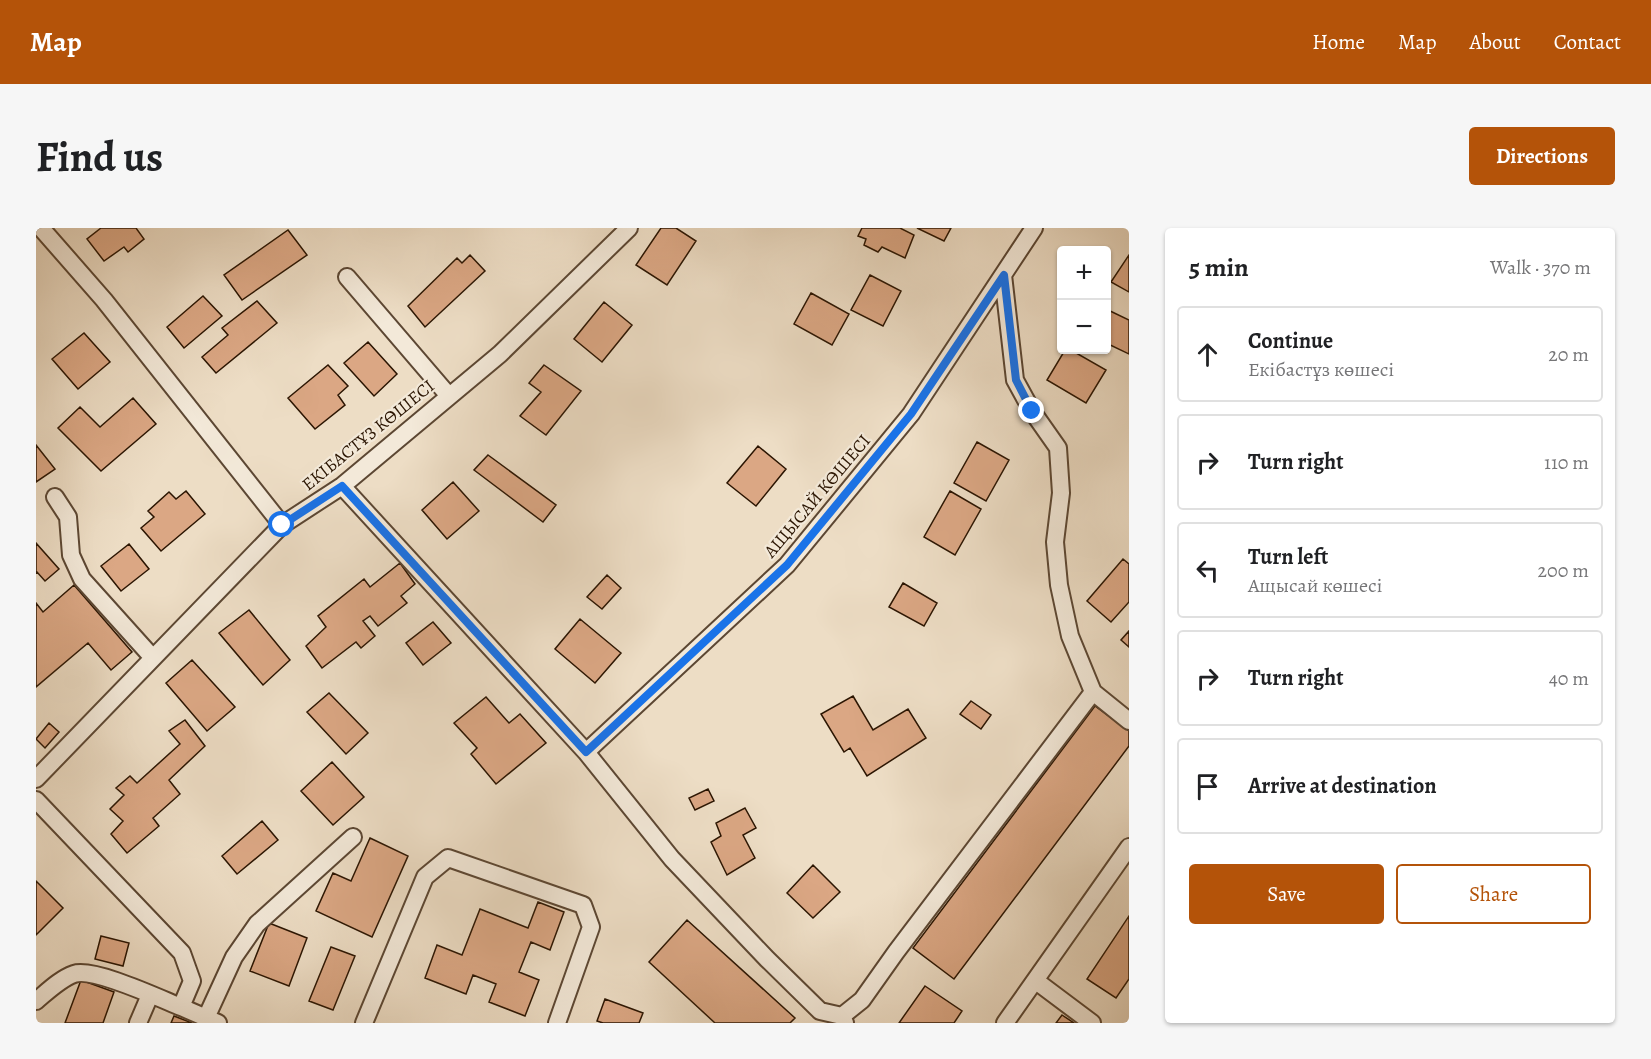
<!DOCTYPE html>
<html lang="en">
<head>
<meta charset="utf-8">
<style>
	:root { --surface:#fff; --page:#f6f6f6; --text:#202124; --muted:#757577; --line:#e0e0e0; --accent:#b45309 }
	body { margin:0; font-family:Alegreya,serif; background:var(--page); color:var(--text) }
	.controls { position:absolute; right:18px; top:18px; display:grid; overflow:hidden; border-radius:6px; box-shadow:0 2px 4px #0004 }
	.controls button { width:54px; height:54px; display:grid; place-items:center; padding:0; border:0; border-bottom:2px solid var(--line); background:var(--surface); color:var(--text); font:30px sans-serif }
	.stop { position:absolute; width:18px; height:18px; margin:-14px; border:4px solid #1a73e8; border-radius:50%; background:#fff }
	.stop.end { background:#1a73e8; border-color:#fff; box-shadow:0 2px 6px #0008 }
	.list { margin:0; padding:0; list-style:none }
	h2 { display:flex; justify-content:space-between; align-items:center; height:78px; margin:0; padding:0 24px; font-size:26px }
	h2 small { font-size:20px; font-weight:400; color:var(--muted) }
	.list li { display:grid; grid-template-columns:39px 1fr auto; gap:18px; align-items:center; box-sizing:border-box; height:96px; margin:0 12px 12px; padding:0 12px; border:2px solid var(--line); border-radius:6px }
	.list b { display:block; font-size:22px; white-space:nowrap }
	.list p { margin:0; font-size:20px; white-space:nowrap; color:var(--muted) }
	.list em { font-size:20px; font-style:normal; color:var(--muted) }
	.actions { display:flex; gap:12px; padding:18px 24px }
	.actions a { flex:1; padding:14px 0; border:2px solid var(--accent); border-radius:6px; text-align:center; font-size:21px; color:var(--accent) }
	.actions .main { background:var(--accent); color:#fff }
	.icon { flex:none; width:33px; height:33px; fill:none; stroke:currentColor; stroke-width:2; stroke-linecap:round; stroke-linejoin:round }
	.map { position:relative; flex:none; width:1093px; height:795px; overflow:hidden; border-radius:6px }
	header { display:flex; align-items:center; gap:36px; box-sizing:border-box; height:84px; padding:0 30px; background:var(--accent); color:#fff }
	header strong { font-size:28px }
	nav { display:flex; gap:33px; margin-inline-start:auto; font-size:21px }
	.intro { display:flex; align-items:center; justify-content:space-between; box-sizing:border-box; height:144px; padding:0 36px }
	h1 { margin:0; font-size:42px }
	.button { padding:15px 27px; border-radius:6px; background:var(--accent); color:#fff; font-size:21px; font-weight:700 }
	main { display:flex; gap:36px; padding:0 36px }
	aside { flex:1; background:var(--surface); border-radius:6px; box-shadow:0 2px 4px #0004 }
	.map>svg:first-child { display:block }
	.building { fill:#dba784; stroke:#2b1502; stroke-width:1.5 }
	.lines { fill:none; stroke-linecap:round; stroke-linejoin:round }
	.minor-casing { stroke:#5c4733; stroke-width:20 }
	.minor { stroke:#f3e9d9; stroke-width:16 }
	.route { stroke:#1a73e8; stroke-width:8 }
	.labels { text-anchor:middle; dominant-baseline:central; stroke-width:4.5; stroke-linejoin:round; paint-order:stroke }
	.street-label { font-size:18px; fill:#2b1502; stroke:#f3e9d9 }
</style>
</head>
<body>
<header>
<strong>Map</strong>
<nav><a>Home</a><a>Map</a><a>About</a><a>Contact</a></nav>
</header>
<div class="intro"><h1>Find us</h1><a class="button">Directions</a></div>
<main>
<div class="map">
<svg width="1093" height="795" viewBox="0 0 1093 795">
	<rect width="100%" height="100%" fill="#edddc5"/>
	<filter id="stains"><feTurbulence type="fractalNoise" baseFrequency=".00333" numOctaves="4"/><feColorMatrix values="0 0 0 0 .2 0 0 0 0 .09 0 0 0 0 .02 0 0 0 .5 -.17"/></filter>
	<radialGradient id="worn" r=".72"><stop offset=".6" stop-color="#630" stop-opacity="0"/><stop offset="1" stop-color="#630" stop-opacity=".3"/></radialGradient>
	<path class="building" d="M 65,0 L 100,0 L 108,11 L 92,24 L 88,19 L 68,33 L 51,11 Z
		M 625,0 L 640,0 L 660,13 L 631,57 L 600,37 Z
		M 826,0 L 864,0 L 878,7 L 869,30 L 846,19 L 842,24 L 828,17 L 830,11 L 822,8 Z
		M 881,0 L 915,0 L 908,13 Z
		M 252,2 L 271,27 L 206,72 L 188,47 Z
		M 434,27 L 449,43 L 389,99 L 372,78 L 421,30 L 426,35 Z
		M 1093,27 L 1093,64 L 1075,54 Z
		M 834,47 L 865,63 L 847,98 L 815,82 Z
		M 775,65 L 813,86 L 796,117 L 758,96 Z
		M 167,68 L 186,88 L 148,120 L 131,99 Z
		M 221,73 L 241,95 L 180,145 L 166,129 L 192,107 L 186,100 Z
		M 568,74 L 596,97 L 566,134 L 538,111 Z
		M 1070,81 L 1093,92 L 1093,126 L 1070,115 Z
		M 48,105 L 74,134 L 42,161 L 16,131 Z
		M 332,114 L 361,146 L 338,168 L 308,135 Z
		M 1029,122 L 1035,122 L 1070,142 L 1050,175 L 1011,152 Z
		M 292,137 L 312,158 L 302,167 L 309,177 L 279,201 L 252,170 Z
		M 508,137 L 545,163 L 510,207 L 484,188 L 505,164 L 493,155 Z
		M 97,170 L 120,196 L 65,243 L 22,200 L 44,179 L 64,199 Z
		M 941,214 L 973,232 L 950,273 L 918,255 Z
		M 0,217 L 19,241 L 0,254 Z
		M 722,218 L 750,241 L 720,278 L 691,255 Z
		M 452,227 L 520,277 L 507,294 L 438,242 Z
		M 417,254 L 443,283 L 411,311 L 386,282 Z
		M 150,263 L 169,286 L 125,323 L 105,300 L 118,289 L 112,283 L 133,264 L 140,271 Z
		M 914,263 L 945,281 L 919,327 L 888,309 Z
		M 0,315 L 23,341 L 9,353 L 1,344 L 0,345 Z
		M 93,316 L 113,341 L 85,363 L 65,338 Z
		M 1087,331 L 1093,336 L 1093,374 L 1075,394 L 1051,373 Z
		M 364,335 L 379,356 L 365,368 L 371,375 L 342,398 L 334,388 L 327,393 L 339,408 L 325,420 L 320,414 L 286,440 L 270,418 L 290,399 L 282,388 L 328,351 L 334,359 Z
		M 571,347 L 585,360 L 566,381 L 551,369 Z
		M 867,355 L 901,375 L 888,398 L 853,379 Z
		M 38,357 L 96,424 L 75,442 L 52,415 L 0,459 L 0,375 L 7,384 Z
		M 213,382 L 254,432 L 227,457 L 183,405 Z
		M 544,391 L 585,425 L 559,455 L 519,421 Z
		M 397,394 L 415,415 L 387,437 L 370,415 Z
		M 1093,403 L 1093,419 L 1085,412 Z
		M 156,432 L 199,479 L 171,503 L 130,455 Z
		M 293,465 L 332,505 L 310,526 L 271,484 Z
		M 817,468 L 837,502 L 872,481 L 890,510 L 831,548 L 814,520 L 808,524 L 785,486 Z
		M 450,469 L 473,495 L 484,486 L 510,515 L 460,556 L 435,526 L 441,520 L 418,495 Z
		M 935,473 L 955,487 L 945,501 L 924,486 Z
		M 1059,478 L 1093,503 L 1093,518 L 918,751 L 877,720 Z
		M 149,492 L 169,518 L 133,552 L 144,566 L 117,590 L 123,598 L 91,625 L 75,606 L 87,593 L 74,581 L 88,567 L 80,560 L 94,548 L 101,555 L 144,516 L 133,503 Z
		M 13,495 L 23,504 L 9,520 L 0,511 Z
		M 296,534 L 328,569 L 297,597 L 265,563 Z
		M 672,561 L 678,573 L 659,582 L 653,570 Z
		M 709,580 L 720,600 L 707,607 L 719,630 L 691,647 L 675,614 L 685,608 L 680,595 Z
		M 226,593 L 242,612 L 201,646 L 186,628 Z
		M 334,610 L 372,628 L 336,709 L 280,683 L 297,645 L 315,653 Z
		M 777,637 L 804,664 L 777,690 L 751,665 Z
		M 0,653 L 27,680 L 0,707 Z
		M 502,674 L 528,684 L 514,722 L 495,714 L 483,744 L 503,752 L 489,788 L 453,774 L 460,756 L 437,747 L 430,766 L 389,750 L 401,717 L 426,727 L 444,681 L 492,700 Z
		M 1093,688 L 1093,751 L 1080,770 L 1051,751 Z
		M 651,692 L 759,790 L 754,795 L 679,795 L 613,734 Z
		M 233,695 L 271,710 L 253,758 L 214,743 Z
		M 65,708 L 93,715 L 87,738 L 59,731 Z
		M 295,719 L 319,728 L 297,782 L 273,773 Z
		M 45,752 L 78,764 L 67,795 L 29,795 Z
		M 889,758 L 926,783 L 918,795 L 863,795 Z
		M 569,771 L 607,785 L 603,795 L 567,795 L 561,793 Z
		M 1026,787 L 1038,795 L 1020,795 Z
		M 138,788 L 156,795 L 135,795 Z"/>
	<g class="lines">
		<g class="minor-casing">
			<path id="minor" d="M 5,0 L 68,72 L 246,297
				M 967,47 L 979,152 L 996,183 L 1022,220 L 1025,265 L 1019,314 L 1023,357 L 1034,408 L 1057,464 L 1093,493
				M 311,49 L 413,168
				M 306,258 L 550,524 L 636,631 L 731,731 L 784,783 L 806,788 L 809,795
				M 19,269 L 32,289 L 35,327 L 46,351 L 117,430
				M 550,524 L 751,337 L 875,186 L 998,0
				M 0,551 L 246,297 L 306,258 L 464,126 L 593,0
				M 0,572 L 146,725 L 156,753 L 145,779 L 182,795
				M 1000,753 L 1056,795
				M 0,773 C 12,763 24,751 38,746 C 57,739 125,771 145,779
				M 806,788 L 826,772 L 860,724 L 1057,464
				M 170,790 L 198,729 L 221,696 L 317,609
				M 102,795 L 114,767
				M 328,795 L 389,649 L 412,630 L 547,677 L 555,699 L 521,795
				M 969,795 L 1093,619"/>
		</g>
		<use href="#minor" class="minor"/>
	</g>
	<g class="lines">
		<path class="route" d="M 246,297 L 306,258 L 550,524 L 751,337 L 875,186 L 968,47 L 980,152 L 996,183"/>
	</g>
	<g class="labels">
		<g class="street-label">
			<text transform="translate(332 207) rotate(-39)">ЕКІБАСТҰЗ КӨШЕСІ</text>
			<text transform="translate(781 268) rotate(-50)">АЩЫСАЙ КӨШЕСІ</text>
		</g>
	</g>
	<rect width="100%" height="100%" filter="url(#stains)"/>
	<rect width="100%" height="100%" fill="url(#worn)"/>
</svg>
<div class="controls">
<button>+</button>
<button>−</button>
</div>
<div class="stop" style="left:246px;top:297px"></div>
<div class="stop end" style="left:996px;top:183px"></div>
</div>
<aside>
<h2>5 min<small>Walk · 370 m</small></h2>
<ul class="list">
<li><svg class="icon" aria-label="ahead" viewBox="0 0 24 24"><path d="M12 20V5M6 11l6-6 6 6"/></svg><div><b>Continue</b><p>Екібастұз көшесі</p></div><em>20 m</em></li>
<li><svg class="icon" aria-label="right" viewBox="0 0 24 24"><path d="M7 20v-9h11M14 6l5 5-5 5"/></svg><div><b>Turn right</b></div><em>110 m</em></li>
<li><svg class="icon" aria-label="left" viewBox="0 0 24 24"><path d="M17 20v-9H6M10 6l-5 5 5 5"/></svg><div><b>Turn left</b><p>Ащысай көшесі</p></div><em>200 m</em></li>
<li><svg class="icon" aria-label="right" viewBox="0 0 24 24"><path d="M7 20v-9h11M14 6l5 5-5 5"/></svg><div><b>Turn right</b></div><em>40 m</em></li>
<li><svg class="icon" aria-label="arrive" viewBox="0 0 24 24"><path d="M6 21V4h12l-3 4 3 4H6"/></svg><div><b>Arrive at destination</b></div></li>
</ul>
<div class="actions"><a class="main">Save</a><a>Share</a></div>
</aside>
</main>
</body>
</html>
